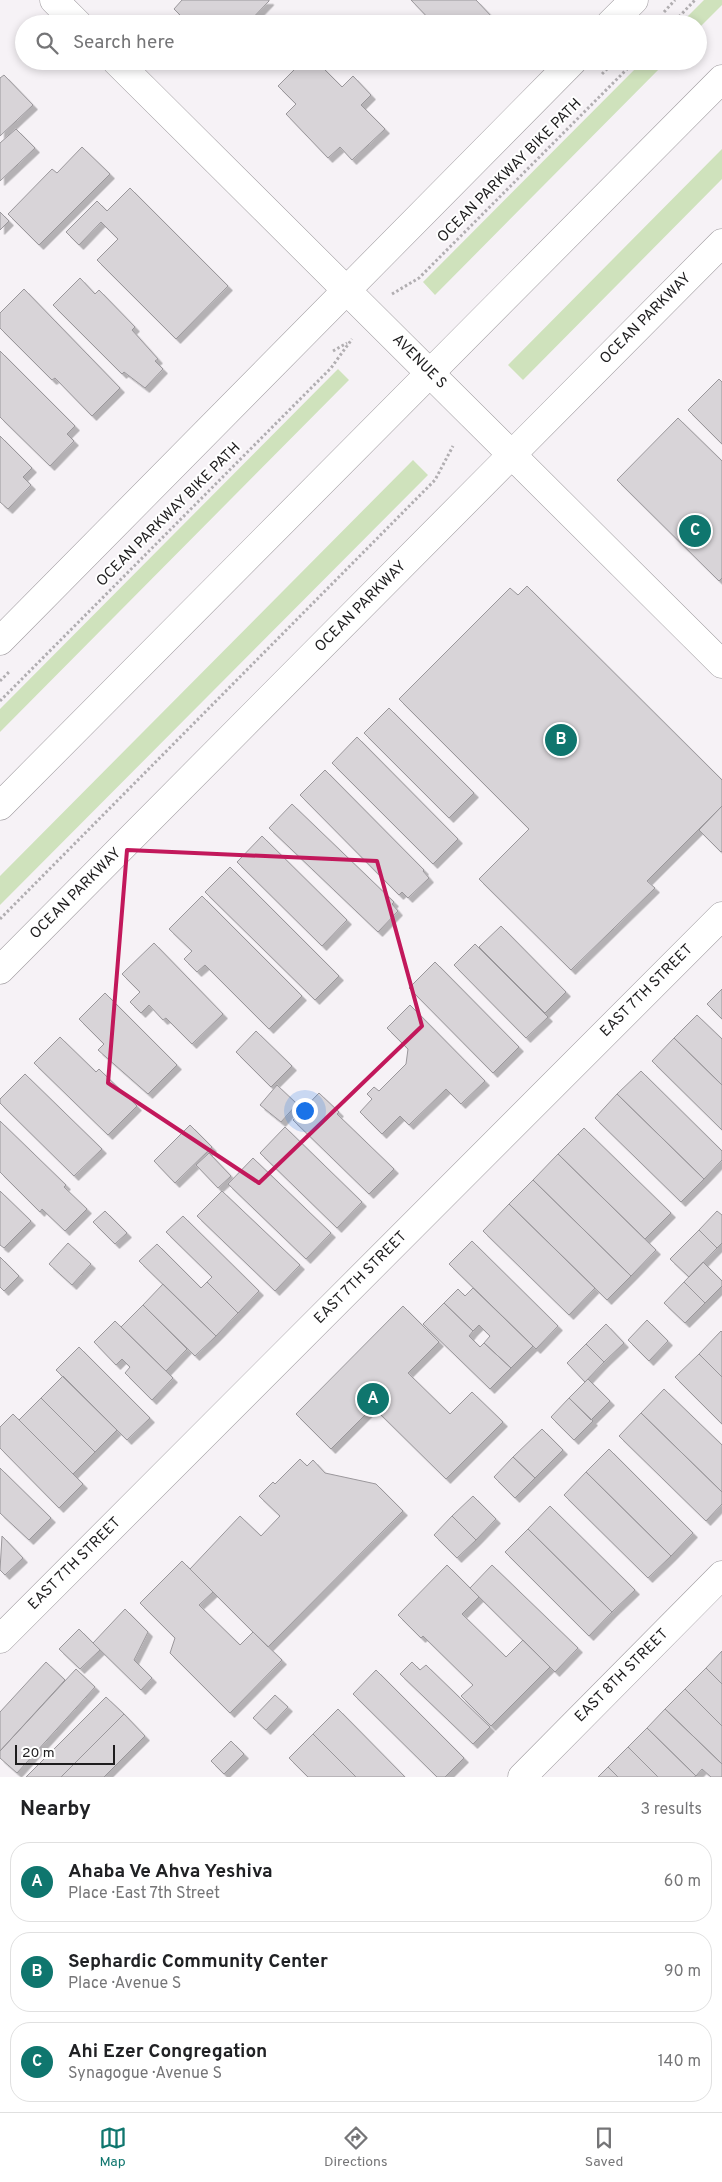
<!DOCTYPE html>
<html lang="en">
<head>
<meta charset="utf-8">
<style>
	:root { --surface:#fff; --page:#f6f6f6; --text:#202124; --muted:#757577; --line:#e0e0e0; --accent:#0f766e }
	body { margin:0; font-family:Overpass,sans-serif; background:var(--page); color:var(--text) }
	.scale { position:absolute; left:15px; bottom:12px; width:100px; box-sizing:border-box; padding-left:5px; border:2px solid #1e1d1e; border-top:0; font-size:14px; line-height:18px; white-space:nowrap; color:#1e1d1e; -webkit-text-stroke:4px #fff; paint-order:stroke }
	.you { position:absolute; left:304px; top:1110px; width:18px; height:18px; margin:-12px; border:4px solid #fff; border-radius:50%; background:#1a73e8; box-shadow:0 0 0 8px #1a73e833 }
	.badge { display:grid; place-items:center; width:32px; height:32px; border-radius:50%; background:var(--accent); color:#fff; font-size:16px; font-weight:700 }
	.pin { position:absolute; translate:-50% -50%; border:2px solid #fff; box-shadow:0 1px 5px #0006 }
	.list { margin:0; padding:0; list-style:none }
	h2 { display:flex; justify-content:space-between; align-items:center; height:65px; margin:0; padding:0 20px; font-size:21px }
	h2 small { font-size:16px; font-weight:400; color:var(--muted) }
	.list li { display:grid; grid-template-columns:32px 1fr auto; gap:15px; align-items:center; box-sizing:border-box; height:80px; margin:0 10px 10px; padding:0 10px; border:1px solid var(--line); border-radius:20px }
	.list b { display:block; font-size:19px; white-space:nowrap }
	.list p { margin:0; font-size:16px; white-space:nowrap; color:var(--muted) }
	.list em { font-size:16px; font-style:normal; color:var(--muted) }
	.icon { flex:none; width:28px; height:28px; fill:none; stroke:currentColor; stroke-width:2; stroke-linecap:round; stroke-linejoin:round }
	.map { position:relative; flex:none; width:722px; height:1777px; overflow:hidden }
	.search { position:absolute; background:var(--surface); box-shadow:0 2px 8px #0003; left:15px; right:15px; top:15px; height:55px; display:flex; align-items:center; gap:12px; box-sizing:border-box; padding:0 18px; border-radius:28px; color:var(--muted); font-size:19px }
	.sheet { height:335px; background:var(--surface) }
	nav { display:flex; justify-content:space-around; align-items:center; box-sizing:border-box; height:70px; border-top:1px solid var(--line); background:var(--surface); font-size:14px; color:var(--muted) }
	nav a { display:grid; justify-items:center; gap:2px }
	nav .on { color:var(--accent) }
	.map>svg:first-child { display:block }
	.green { fill:#cfe2bc }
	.building { fill:#d8d4d8; stroke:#9a979b; filter:url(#shadow) }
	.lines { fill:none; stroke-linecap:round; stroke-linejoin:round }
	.minor-casing { stroke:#9e9a9e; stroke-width:29 }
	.primary-casing { stroke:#9e9a9e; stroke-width:29 }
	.path { stroke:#b1aeb1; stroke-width:3; stroke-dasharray:2.5 2.5; stroke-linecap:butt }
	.minor { stroke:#fff; stroke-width:28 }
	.primary { stroke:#fff; stroke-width:28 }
	.marked { fill:none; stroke:#c2185b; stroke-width:4; stroke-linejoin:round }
	.labels { text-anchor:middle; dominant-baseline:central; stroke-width:4; stroke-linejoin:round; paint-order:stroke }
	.street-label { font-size:15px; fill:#1e1d1e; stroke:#fff }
</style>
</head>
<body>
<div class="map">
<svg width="722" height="1777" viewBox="0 0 722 1777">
	<defs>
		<filter id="shadow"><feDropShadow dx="4.5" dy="4.5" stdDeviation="0" flood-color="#0004"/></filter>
	</defs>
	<rect width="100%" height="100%" fill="#f6f2f6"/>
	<path class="green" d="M 704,0 L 722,0 L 722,5 L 698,29 L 698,24 L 680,24 Z
		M 643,61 L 667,61 L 435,295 L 423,282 Z
		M 722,149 L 722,179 L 523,380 L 508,365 Z
		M 338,369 L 349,380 L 0,732 L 0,709 Z
		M 413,460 L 428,475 L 0,905 L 0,876 Z"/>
	<path class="building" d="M 182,0 L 269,0 L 269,1 L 247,24 L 189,24 L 174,9 Z
		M 411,0 L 476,0 L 493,18 L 487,24 L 434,24 Z
		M 279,17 L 285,24 L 272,24 Z
		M 303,61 L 316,61 L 342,87 L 353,76 L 371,95 L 361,105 L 385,129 L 352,160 L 340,147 L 328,158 L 286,114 L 296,104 L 278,86 Z
		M 4,75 L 33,105 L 0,136 L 0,78 Z
		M 16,129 L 35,148 L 0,181 L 0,143 Z
		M 82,147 L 110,174 L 39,245 L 8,214 L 52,169 L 57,173 Z
		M 130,188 L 228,286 L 176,339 L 97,260 L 118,239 L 101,222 L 79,245 L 66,232 L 97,201 L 107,211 Z
		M 0,212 L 9,221 L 0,230 Z
		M 80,278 L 95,294 L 99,290 L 135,327 L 132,330 L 158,359 L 155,361 L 163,369 L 145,388 L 124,372 L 122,374 L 53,305 Z
		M 24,289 L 120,388 L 92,416 L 55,378 L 52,380 L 0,328 L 0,313 Z
		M 0,351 L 75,426 L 67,434 L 74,441 L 50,466 L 0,417 Z
		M 719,379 L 722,382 L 722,444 L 688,410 Z
		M 678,418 L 722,461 L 722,578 L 719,581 L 617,480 Z
		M 0,436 L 32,468 L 23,477 L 31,485 L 8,509 L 0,502 Z
		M 527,586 L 722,780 L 722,806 L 647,881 L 655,888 L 571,970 L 479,879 L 529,829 L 399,699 L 510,588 L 518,595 Z
		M 389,708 L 474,793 L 449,818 L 364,733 Z
		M 357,737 L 458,839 L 433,864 L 332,763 Z
		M 325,770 L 424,870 L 423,871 L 429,878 L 408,898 L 402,892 L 399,895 L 300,795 Z
		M 292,804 L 394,902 L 392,904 L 398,911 L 378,932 L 269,828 Z
		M 722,806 L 722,851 L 721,852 L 699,830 Z
		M 262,836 L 347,920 L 322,946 L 237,862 Z
		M 230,867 L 339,976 L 315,1000 L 205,892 Z
		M 202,896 L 302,996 L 269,1029 L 205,965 L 197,972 L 184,959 L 192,951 L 169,929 Z
		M 501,926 L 566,992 L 545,1013 L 479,947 Z
		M 154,943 L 223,1014 L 192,1044 L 166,1018 L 163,1020 L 149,1005 L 141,1013 L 130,1002 L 140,992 L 122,974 Z
		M 475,944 L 548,1017 L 526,1038 L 454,965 Z
		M 435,962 L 519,1047 L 493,1073 L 409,988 Z
		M 722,989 L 722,1019 L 707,1004 Z
		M 105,993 L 177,1065 L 148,1094 L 98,1050 L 104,1044 L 79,1019 Z
		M 410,1005 L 485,1081 L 461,1104 L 446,1089 L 409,1125 L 400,1116 L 382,1134 L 360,1112 L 372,1099 L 367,1094 L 374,1087 L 379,1091 L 406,1064 L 408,1049 L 387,1028 Z
		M 697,1015 L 722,1039 L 722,1085 L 674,1038 Z
		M 256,1031 L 292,1066 L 271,1087 L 236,1052 Z
		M 60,1037 L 96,1072 L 99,1069 L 137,1106 L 108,1135 L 34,1063 Z
		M 674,1038 L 722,1085 L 722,1130 L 652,1061 Z
		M 641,1071 L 722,1151 L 722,1160 L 704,1179 L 617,1094 Z
		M 25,1074 L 102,1149 L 74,1176 L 0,1103 L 0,1099 Z
		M 277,1085 L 297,1104 L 281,1122 L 260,1105 Z
		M 319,1093 L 339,1112 L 337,1114 L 394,1169 L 369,1194 L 293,1120 Z
		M 617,1094 L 704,1179 L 681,1202 L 595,1118 Z
		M 0,1121 L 66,1185 L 64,1187 L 87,1209 L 65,1231 L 42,1209 L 40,1212 L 0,1172 Z
		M 190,1125 L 212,1147 L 175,1183 L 154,1161 Z
		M 285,1127 L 362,1202 L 337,1228 L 260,1153 Z
		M 584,1128 L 671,1213 L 645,1239 L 558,1154 Z
		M 209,1153 L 231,1176 L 218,1188 L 196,1165 Z
		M 558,1154 L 656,1250 L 631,1276 L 533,1180 Z
		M 253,1158 L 331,1233 L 306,1259 L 228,1184 Z
		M 533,1180 L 631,1276 L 607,1300 L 509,1204 Z
		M 0,1191 L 31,1221 L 4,1248 L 0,1245 Z
		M 222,1191 L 300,1265 L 275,1291 L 197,1216 Z
		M 509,1204 L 595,1288 L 569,1315 L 483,1231 Z
		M 105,1211 L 127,1233 L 115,1244 L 93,1222 Z
		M 717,1211 L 722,1215 L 722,1243 L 717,1248 L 699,1230 Z
		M 183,1216 L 259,1291 L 238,1313 L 207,1282 L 212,1277 L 166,1232 Z
		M 699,1230 L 717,1248 L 689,1277 L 670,1259 Z
		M 472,1241 L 558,1326 L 536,1349 L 449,1264 Z
		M 68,1243 L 91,1264 L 72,1285 L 49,1264 Z
		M 157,1244 L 201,1288 L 207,1282 L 238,1313 L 216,1336 L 139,1261 Z
		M 0,1257 L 19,1276 L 4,1291 L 0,1287 Z
		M 703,1262 L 722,1281 L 722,1286 L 705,1303 L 684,1282 Z
		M 684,1282 L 705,1303 L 685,1323 L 664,1303 Z
		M 163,1284 L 216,1336 L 195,1356 L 143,1305 Z
		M 473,1288 L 533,1346 L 511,1368 L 484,1343 L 490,1336 L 479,1325 L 473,1331 L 444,1303 L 458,1289 L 465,1296 Z
		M 444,1303 L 473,1331 L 469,1336 L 480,1347 L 484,1343 L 511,1368 L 490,1389 L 423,1324 Z
		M 143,1305 L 187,1349 L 166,1371 L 121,1327 Z
		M 403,1306 L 439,1342 L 408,1373 L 450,1414 L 472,1392 L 503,1422 L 446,1479 L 373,1407 L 331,1449 L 296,1414 Z
		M 647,1320 L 668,1341 L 649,1361 L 628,1340 Z
		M 115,1321 L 173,1378 L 152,1400 L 125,1373 L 130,1367 L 122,1359 L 116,1365 L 94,1342 Z
		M 606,1324 L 624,1343 L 604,1362 L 586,1344 Z
		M 721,1331 L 722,1332 L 722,1377 L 699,1354 Z
		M 586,1344 L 604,1362 L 585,1382 L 567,1363 Z
		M 79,1347 L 150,1418 L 127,1440 L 56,1370 Z
		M 699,1354 L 722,1377 L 722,1424 L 675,1377 Z
		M 63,1376 L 117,1430 L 95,1452 L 41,1398 Z
		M 588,1379 L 610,1401 L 591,1420 L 569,1398 Z
		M 664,1389 L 722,1445 L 722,1492 L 641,1413 Z
		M 41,1398 L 95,1452 L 73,1474 L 19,1420 Z
		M 569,1398 L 593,1421 L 574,1440 L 551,1417 Z
		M 641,1413 L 722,1492 L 722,1504 L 706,1521 L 619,1436 Z
		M 13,1414 L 83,1484 L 59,1508 L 0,1448 L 0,1427 Z
		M 542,1429 L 563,1450 L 535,1478 L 513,1457 Z
		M 609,1449 L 693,1533 L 671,1556 L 586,1472 Z
		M 513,1457 L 535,1478 L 515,1498 L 494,1477 Z
		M 300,1459 L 307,1466 L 313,1460 L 325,1473 L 376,1484 L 403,1511 L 268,1647 L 190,1569 L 240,1516 L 261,1536 L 280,1516 L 259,1496 L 273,1482 L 275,1484 Z
		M 0,1468 L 51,1518 L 29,1540 L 0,1513 Z
		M 586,1472 L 671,1556 L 648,1578 L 564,1495 Z
		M 473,1496 L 496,1519 L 476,1540 L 452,1516 Z
		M 550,1506 L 635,1590 L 612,1612 L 528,1529 Z
		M 452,1516 L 476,1540 L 457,1558 L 434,1535 Z
		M 528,1529 L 612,1612 L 589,1636 L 505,1552 Z
		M 2,1536 L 23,1558 L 5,1575 L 0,1570 Z
		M 182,1561 L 213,1592 L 199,1605 L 240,1645 L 253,1632 L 282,1660 L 230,1713 L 170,1653 L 175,1638 L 140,1603 Z
		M 447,1565 L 479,1597 L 462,1614 L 506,1657 L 523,1640 L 550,1667 L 491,1726 L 461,1696 L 473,1685 L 423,1636 L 421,1638 L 398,1615 Z
		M 492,1565 L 578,1648 L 555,1672 L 470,1588 Z
		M 125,1609 L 148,1632 L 134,1660 L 152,1678 L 141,1690 L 93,1643 Z
		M 79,1629 L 100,1650 L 80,1669 L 59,1649 Z
		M 722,1651 L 722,1684 L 706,1668 Z
		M 46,1662 L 65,1680 L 0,1751 L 0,1712 Z
		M 412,1662 L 420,1670 L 426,1665 L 490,1727 L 473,1744 L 400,1674 Z
		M 706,1668 L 722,1684 L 722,1726 L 685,1689 Z
		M 76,1669 L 95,1687 L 17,1773 L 0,1758 L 0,1751 Z
		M 376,1670 L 464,1758 L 445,1777 L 437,1777 L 353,1694 Z
		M 685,1689 L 722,1726 L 722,1764 L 665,1709 Z
		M 275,1695 L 288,1707 L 266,1730 L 253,1718 Z
		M 106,1697 L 124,1714 L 61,1777 L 26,1777 Z
		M 338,1709 L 405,1777 L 356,1777 L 313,1734 Z
		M 665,1709 L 722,1764 L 722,1777 L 711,1777 L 702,1769 L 696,1776 L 647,1728 Z
		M 124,1714 L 145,1736 L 104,1777 L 61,1777 Z
		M 647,1728 L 696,1776 L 694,1777 L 658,1777 L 628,1747 Z
		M 313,1734 L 356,1777 L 308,1777 L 289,1758 Z
		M 231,1741 L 244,1754 L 224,1774 L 211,1761 Z
		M 628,1747 L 658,1777 L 618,1777 L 608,1767 Z
		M 608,1767 L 618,1777 L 598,1777 Z"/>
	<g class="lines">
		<g class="minor-casing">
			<path id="minor" d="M 54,0 L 78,24
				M 610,24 L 634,0
				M 116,61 L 722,664
				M 0,641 L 573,61
				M 0,970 L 722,243
				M 0,1639 L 722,916
				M 522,1777 L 722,1575"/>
		</g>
		<g class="primary-casing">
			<path id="primary" d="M 0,806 L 722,79"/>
		</g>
		<path class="path" d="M 664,12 L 675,0
			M 672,24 L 695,0
			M 602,74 L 615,61
			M 392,294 L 419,278 L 635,61
			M 333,351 L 347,343
			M 0,681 L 9,672
			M 0,701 L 331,368 L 352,339
			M 0,919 L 435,480 L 453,446"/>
		<use href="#minor" class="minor"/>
		<use href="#primary" class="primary"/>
	</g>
	<path class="marked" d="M 127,850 L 377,861 L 422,1026 L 259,1183 L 108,1083 Z"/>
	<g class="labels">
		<g class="street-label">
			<text transform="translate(510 171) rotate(-45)">OCEAN PARKWAY BIKE PATH</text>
			<text transform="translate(646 319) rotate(-45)">OCEAN PARKWAY</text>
			<text transform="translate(419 362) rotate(45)">AVENUE S</text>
			<text transform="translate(169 515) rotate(-45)">OCEAN PARKWAY BIKE PATH</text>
			<text transform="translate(361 607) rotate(-45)">OCEAN PARKWAY</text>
			<text transform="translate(76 894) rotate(-45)">OCEAN PARKWAY</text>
			<text transform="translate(647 991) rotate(-45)">EAST 7TH STREET</text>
			<text transform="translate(361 1278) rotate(-45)">EAST 7TH STREET</text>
			<text transform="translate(75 1564) rotate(-45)">EAST 7TH STREET</text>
			<text transform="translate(622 1676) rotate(-45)">EAST 8TH STREET</text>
		</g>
	</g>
</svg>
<div class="scale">20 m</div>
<div class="you"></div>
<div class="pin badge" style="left:373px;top:1399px">A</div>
<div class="pin badge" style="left:561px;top:740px">B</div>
<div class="pin badge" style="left:695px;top:531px">C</div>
<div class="search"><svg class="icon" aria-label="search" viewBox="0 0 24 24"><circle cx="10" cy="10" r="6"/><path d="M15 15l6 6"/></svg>Search here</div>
</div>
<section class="sheet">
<h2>Nearby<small>3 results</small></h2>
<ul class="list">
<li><span class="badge">A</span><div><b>Ahaba Ve Ahva Yeshiva</b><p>Place · East 7th Street</p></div><em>60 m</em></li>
<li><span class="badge">B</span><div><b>Sephardic Community Center</b><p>Place · Avenue S</p></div><em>90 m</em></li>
<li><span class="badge">C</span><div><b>Ahi Ezer Congregation</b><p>Synagogue · Avenue S</p></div><em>140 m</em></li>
</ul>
</section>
<nav>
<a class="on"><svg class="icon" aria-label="map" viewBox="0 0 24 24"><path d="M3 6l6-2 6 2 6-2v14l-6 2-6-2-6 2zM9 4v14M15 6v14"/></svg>Map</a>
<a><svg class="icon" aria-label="directions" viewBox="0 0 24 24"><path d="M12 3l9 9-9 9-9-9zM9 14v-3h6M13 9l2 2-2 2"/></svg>Directions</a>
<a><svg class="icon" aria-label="saved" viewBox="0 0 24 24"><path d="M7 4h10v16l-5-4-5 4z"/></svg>Saved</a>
</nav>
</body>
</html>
